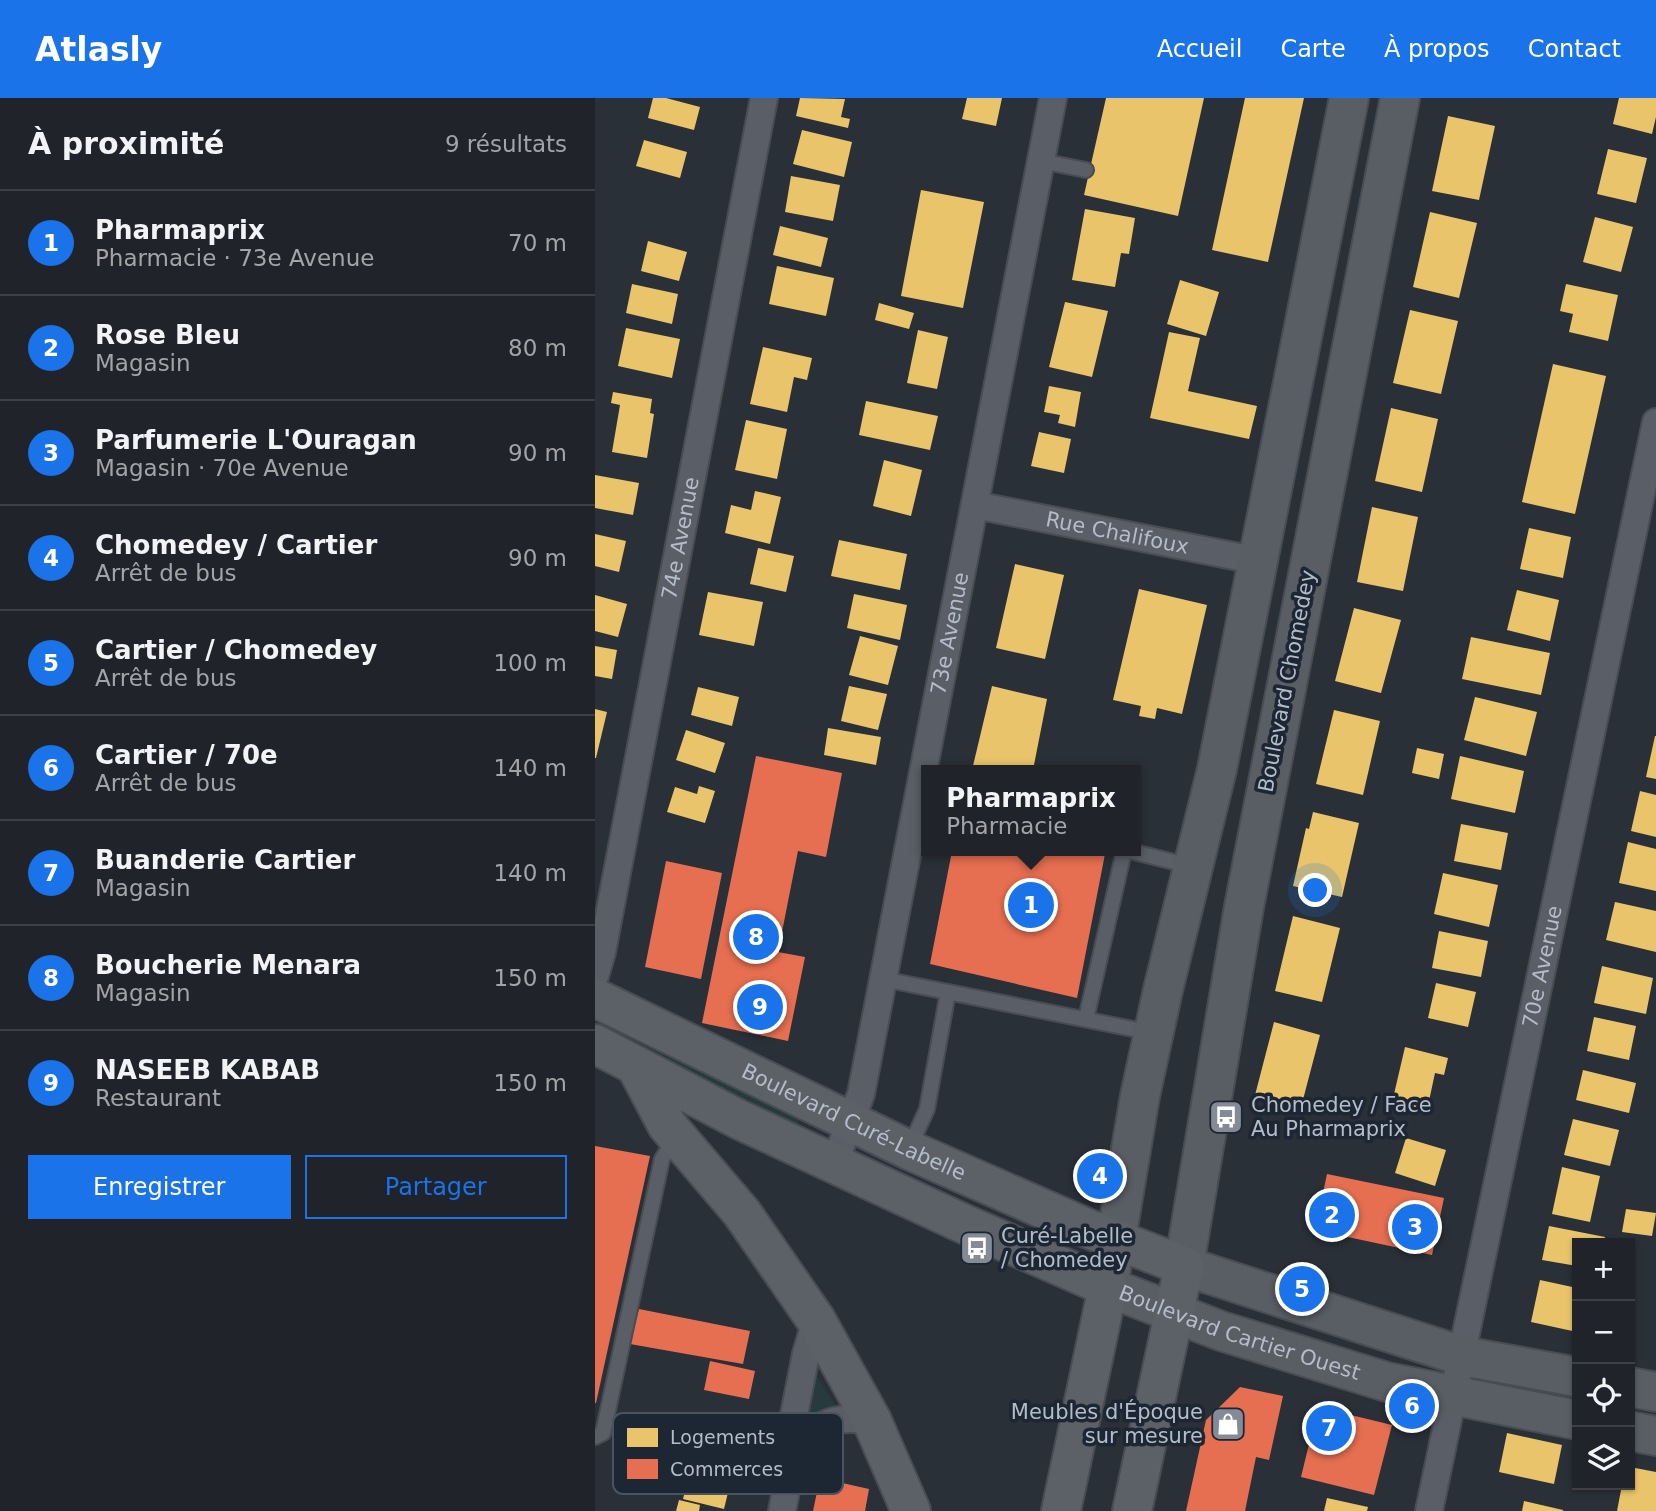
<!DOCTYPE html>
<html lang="fr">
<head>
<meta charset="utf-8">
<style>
	:root { --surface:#20242a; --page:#2d3036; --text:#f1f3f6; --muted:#a2a4a8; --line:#3d4147; --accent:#1a73e8 }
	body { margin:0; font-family:"DejaVu Sans",sans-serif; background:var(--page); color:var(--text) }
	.controls { position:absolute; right:21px; bottom:21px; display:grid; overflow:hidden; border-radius:0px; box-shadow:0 2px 5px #0004 }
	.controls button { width:63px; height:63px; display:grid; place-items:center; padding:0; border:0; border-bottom:2px solid var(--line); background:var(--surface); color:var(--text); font:35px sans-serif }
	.you { position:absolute; left:721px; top:793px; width:24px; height:24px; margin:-18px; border:5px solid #fff; border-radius:50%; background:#1a73e8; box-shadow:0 0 0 10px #1a73e833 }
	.badge { display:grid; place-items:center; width:46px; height:46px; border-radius:50%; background:var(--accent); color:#fff; font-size:23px; font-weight:700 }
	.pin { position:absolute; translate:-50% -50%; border:4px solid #fff; box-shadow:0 2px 7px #0006 }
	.popup { position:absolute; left:326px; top:667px; width:220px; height:91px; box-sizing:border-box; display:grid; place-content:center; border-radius:0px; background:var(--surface); filter:drop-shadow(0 2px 5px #0005); font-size:23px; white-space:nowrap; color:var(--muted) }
	.popup b { font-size:26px; color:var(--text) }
	.popup::after { content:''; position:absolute; left:50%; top:100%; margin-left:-14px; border:14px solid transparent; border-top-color:var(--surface) }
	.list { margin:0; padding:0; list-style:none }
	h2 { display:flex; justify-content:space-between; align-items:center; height:91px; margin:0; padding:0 28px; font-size:30px }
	h2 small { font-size:23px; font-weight:400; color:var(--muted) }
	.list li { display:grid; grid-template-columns:46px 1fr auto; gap:21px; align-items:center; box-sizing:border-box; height:105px; padding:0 28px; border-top:2px solid var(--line) }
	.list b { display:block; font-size:26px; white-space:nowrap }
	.list p { margin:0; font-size:23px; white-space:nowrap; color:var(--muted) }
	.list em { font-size:23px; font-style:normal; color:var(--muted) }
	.actions { display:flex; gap:14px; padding:21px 28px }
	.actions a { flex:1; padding:16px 0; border:2px solid var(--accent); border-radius:0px; text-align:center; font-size:24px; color:var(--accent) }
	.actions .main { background:var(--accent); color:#fff }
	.icon { flex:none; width:38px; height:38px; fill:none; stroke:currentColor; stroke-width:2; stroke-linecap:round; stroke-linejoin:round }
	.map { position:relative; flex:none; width:1061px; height:1413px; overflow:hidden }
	header { display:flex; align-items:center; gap:42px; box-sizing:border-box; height:98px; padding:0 35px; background:var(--accent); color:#fff }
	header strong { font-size:33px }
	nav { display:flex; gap:38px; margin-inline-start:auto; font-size:24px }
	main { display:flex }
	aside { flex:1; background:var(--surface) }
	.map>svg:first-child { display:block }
	.green { fill:#273a3e }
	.homes { fill:#e9c46a }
	.shops { fill:#e76f51 }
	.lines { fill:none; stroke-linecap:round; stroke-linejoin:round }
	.lane-casing { stroke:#484c53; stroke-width:18 }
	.street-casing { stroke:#484c53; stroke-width:30 }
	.secondary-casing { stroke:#484c53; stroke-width:42 }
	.primary-casing { stroke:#484c55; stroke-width:42 }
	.lane { stroke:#5a5e66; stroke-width:14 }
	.street { stroke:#5a5e66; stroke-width:26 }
	.secondary { stroke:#595d64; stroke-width:38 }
	.primary { stroke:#5c6168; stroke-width:38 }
	.labels { text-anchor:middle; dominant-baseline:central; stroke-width:7; stroke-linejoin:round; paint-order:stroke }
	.street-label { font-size:21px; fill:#b4bcc9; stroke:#1d2633 }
	.poi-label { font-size:21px; fill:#b4bcc9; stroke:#1d2633; text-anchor:start }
	.key { fill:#1d2633; stroke:#4a5360; stroke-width:2 }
	.key-label { font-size:19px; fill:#b4bcc9 }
</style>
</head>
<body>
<header>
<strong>Atlasly</strong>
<nav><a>Accueil</a><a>Carte</a><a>À propos</a><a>Contact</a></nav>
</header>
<main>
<aside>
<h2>À proximité<small>9 résultats</small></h2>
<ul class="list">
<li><span class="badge">1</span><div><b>Pharmaprix</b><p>Pharmacie · 73e Avenue</p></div><em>70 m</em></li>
<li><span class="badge">2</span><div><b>Rose Bleu</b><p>Magasin</p></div><em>80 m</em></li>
<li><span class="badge">3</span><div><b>Parfumerie L'Ouragan</b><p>Magasin · 70e Avenue</p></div><em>90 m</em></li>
<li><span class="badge">4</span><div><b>Chomedey / Cartier</b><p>Arrêt de bus</p></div><em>90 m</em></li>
<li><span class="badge">5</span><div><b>Cartier / Chomedey</b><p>Arrêt de bus</p></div><em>100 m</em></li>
<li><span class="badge">6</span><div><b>Cartier / 70e</b><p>Arrêt de bus</p></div><em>140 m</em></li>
<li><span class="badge">7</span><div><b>Buanderie Cartier</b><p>Magasin</p></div><em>140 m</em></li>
<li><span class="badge">8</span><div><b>Boucherie Menara</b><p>Magasin</p></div><em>150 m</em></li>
<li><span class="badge">9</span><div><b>NASEEB KABAB</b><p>Restaurant</p></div><em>150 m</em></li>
</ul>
<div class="actions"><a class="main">Enregistrer</a><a>Partager</a></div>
</aside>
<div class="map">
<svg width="1061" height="1413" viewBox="0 0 1061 1413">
	<rect width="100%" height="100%" fill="#2a3038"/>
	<path class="green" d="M 25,928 L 206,1018 L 201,1030 L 41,951 L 23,934 Z
		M 220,1275 L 241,1308 L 217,1318 L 212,1315 Z"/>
	<path class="homes" d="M 58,0 L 71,0 L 105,9 L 99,32 L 53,20 Z
		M 205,0 L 250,1 L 246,19 L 255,21 L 253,30 L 201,18 Z
		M 372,0 L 407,0 L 401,28 L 367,21 Z
		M 511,0 L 609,0 L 583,118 L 489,97 Z
		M 650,0 L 709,0 L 673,164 L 617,152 Z
		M 1024,0 L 1061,0 L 1061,19 L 1057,36 L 1018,26 Z
		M 853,18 L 900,28 L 884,102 L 837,93 Z
		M 207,32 L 257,44 L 249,79 L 198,66 Z
		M 49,42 L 92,54 L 85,80 L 41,68 Z
		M 1013,51 L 1052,60 L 1041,105 L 1002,96 Z
		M 196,78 L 245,87 L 238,123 L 190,114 Z
		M 326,92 L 389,104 L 368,210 L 306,198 Z
		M 490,111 L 540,120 L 534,156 L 526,155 L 520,189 L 477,182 Z
		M 835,114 L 882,125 L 864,200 L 818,189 Z
		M 1000,119 L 1038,129 L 1026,174 L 988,164 Z
		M 185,128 L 233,140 L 226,169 L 178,157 Z
		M 53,143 L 92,154 L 84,183 L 46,173 Z
		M 182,168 L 239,180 L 231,218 L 174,206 Z
		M 585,182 L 624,194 L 611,238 L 572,226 Z
		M 37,186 L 83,196 L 77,226 L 31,215 Z
		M 971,186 L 1023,197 L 1013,243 L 974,234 L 978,216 L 965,213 Z
		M 470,204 L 513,213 L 497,279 L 454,269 Z
		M 284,205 L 319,215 L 314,231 L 280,222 Z
		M 815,212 L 863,223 L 846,296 L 798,285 Z
		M 31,230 L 85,241 L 77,280 L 23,268 Z
		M 323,232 L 353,239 L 342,291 L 312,285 Z
		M 574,234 L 605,240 L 593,293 L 662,308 L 654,341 L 555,320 Z
		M 168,249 L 217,260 L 212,282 L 199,279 L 192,314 L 155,306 Z
		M 958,266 L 1011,278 L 980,416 L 927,404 Z
		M 454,288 L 486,294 L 480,329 L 463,325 L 465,317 L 449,314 Z
		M 18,294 L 57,301 L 55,315 L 59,316 L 52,360 L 17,354 L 25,307 L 16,305 Z
		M 271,303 L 343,318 L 335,352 L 264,337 Z
		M 796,310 L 843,321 L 827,394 L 780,383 Z
		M 151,322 L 192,331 L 182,381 L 140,372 Z
		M 444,334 L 476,341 L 469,375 L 436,368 Z
		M 289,362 L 327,372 L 316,418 L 278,408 Z
		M 0,377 L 44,385 L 38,417 L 0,410 Z
		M 160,393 L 186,399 L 175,446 L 130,435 L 136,407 L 156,412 Z
		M 777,409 L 823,419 L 808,493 L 762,484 Z
		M 934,430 L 976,439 L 968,480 L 925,471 Z
		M 0,436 L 31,443 L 24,474 L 0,468 Z
		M 244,442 L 312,456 L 305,492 L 236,478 Z
		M 163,450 L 199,458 L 191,494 L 155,486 Z
		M 420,466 L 469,477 L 450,561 L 401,550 Z
		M 544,491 L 612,507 L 587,616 L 562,610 L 560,621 L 544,618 L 546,608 L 518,602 Z
		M 922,492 L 964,502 L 955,543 L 912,532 Z
		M 113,494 L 168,504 L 159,548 L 104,537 Z
		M 259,496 L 312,507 L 305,542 L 252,530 Z
		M 0,497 L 32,506 L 23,539 L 0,533 Z
		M 759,510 L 806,522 L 786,595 L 740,583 Z
		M 265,538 L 303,548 L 293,587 L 254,577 Z
		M 876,539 L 955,555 L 946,597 L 867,581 Z
		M 0,548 L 22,552 L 17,581 L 0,578 Z
		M 254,588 L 292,596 L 283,632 L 246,623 Z
		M 397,588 L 452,601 L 438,672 L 377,672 Z
		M 103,589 L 144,599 L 137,628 L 96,617 Z
		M 880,599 L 942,614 L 931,658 L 869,642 Z
		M 0,611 L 12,614 L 1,660 L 0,660 Z
		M 739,612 L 785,623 L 768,697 L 721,686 Z
		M 233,630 L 286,639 L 281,667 L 229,657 Z
		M 91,632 L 130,645 L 120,675 L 81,662 Z
		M 1060,638 L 1061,638 L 1061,681 L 1051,679 Z
		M 822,650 L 849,656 L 844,681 L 817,675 Z
		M 865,658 L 929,673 L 920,715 L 856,701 Z
		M 104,688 L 120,693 L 110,725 L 72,714 L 80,689 L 102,696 Z
		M 1045,693 L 1061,697 L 1061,739 L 1036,733 Z
		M 718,714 L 764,725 L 747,799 L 698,788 L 711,730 L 714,731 Z
		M 866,726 L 913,735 L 906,772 L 859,763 Z
		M 1033,744 L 1061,751 L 1061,793 L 1024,785 Z
		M 848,775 L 903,787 L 894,829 L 839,816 Z
		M 1020,804 L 1061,813 L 1061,854 L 1011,842 Z
		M 698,818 L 745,830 L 727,904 L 680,893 Z
		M 844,833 L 893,843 L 886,879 L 837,870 Z
		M 1007,868 L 1058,880 L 1051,916 L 999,905 Z
		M 841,885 L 881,894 L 873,929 L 833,920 Z
		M 999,919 L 1041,928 L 1034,962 L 992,953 Z
		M 679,924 L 725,937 L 705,1013 L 659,1001 Z
		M 810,949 L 853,960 L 849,977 L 840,975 L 831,1017 L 796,1009 Z
		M 988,972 L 1041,985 L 1034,1015 L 981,1002 Z
		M 978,1021 L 1024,1032 L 1015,1068 L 969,1057 Z
		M 811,1040 L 851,1052 L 840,1088 L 800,1075 Z
		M 967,1069 L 1005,1078 L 995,1124 L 957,1116 Z
		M 1031,1111 L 1061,1115 L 1057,1138 L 1027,1134 Z
		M 954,1128 L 1010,1139 L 1009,1145 L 982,1145 L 982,1168 L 947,1162 Z
		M 945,1182 L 982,1190 L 982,1234 L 936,1224 Z
		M 97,1321 L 148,1333 L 129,1411 L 88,1401 L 95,1373 L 78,1369 L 85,1342 L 91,1343 Z
		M 912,1335 L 967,1347 L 959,1386 L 904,1374 Z
		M 1035,1369 L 1061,1374 L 1061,1413 L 1022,1413 L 1027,1387 L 1035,1387 Z
		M 732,1400 L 773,1409 L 772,1413 L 729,1413 Z
		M 84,1402 L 105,1407 L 104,1413 L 81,1413 Z
		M 929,1403 L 968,1412 L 968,1413 L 927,1413 Z"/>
	<path class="shops" d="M 161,658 L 247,675 L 231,759 L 203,753 L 183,854 L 210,859 L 193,943 L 107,925 Z
		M 357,753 L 495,753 L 510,756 L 482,900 L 335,866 Z
		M 71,763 L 127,775 L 106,881 L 50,869 Z
		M 0,1048 L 55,1058 L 1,1305 L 0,1305 Z
		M 732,1076 L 849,1100 L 837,1157 L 720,1132 Z
		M 44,1211 L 155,1233 L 148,1266 L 35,1246 Z
		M 115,1263 L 160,1273 L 154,1301 L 109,1292 Z
		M 645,1289 L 688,1298 L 674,1362 L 661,1359 L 650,1413 L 591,1413 L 611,1322 Z
		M 723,1309 L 797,1327 L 779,1397 L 706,1379 Z
		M 225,1380 L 274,1391 L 270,1413 L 218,1413 Z"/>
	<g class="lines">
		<g class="lane-casing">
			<path id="lane" d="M 446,63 L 491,72
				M 535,753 L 595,768
				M 288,881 L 558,935
				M 491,921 L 529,753
				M 314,1051 L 332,1011 L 353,894
				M 0,1339 L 8,1335 L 67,1061 L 81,1039"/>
		</g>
		<g class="street-casing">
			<g id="street">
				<path id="s1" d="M 380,407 L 664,463"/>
				<path id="s2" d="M 0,878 L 7,854 L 169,0"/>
				<path id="s3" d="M 239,1066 L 266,996 L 458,0"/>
				<path d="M 200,1347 C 231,1324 237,1317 277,1323"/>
				<path d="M 187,1413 L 200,1347 L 199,1317 L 211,1256 L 221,1222"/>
				<path id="s4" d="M 834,1413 L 1061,324"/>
			</g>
		</g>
		<g class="secondary-casing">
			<g id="secondary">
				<path id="s5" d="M 754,0 L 622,671 L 568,892 L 545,998 L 513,1189 L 626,1233 L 792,1284 L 982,1322"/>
				<path d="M 805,0 L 649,809 L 589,1168 L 867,1258 L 982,1279"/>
				<path d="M 1035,1289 L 1061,1294"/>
				<path d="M 1035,1333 L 1061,1338"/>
			</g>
		</g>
		<g class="primary-casing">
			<g id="primary">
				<path id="s6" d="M 0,900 L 314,1052 L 494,1131 L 589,1168 L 537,1413"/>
				<path d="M 0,946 L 143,1021 L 367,1125 L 513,1189 L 466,1413"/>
				<path d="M 42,970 L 72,1027 L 147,1115 L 221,1222 L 277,1323 L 316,1413"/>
			</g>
		</g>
		<use href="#lane" class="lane"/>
		<use href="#street" class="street"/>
		<use href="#secondary" class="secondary"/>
		<use href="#primary" class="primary"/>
	</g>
	<defs>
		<g id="bus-square" transform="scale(1.75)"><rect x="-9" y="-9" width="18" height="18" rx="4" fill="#848b96" stroke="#1d2633"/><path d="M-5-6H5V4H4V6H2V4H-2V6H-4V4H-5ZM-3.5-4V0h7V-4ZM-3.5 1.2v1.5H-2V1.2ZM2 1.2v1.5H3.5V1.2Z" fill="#fff"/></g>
		<g id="shop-square" transform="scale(1.75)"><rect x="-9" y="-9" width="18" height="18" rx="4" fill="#848b96" stroke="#1d2633"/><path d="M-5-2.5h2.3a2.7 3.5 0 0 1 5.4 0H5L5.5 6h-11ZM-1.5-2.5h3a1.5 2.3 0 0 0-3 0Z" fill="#fff"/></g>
	</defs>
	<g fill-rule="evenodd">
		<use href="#bus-square" x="631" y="1019"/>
		<use href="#bus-square" x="382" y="1150"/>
		<use href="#shop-square" x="633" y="1326"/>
	</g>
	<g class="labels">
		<g class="street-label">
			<text stroke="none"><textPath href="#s1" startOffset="145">Rue Chalifoux</textPath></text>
			<text stroke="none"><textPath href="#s2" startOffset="446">74e Avenue</textPath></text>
			<text stroke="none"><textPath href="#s3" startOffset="544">73e Avenue</textPath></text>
			<text transform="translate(692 583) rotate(-79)">Boulevard Chomedey</text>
			<text stroke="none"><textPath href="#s4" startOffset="556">70e Avenue</textPath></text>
			<text stroke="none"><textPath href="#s6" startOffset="287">Boulevard Curé-Labelle</textPath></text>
			<text stroke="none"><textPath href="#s5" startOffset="1353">Boulevard Cartier Ouest</textPath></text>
		</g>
		<g class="poi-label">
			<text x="656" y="1007">Chomedey / Face<tspan x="656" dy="24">Au Pharmaprix</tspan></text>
			<text x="406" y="1138">Curé-Labelle<tspan x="406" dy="24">/ Chomedey</tspan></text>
			<text x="608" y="1314" text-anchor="end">Meubles d'Époque<tspan x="608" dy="24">sur mesure</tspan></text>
		</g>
	</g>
	<rect x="18" y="1315" width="230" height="81" rx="10" class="key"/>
	<rect x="32" y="1330" width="31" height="19" fill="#e9c46a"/>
	<rect x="32" y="1361" width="31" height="20" fill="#e76f51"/>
	<g class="key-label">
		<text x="75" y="1346">Logements</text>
		<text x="75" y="1378">Commerces</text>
	</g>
</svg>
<div class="controls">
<button>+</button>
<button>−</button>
<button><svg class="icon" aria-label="locate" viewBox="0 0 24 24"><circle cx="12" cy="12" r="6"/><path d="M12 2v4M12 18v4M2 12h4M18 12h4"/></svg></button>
<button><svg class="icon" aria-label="layers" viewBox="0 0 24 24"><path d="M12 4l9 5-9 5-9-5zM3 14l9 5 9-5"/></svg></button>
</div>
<div class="you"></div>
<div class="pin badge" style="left:436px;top:807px">1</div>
<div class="popup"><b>Pharmaprix</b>Pharmacie</div>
<div class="pin badge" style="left:737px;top:1117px">2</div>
<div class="pin badge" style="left:820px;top:1129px">3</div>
<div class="pin badge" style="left:505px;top:1078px">4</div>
<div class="pin badge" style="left:707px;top:1191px">5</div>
<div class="pin badge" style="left:817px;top:1308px">6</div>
<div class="pin badge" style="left:734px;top:1330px">7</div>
<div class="pin badge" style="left:161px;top:839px">8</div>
<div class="pin badge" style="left:165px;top:909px">9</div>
</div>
</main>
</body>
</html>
